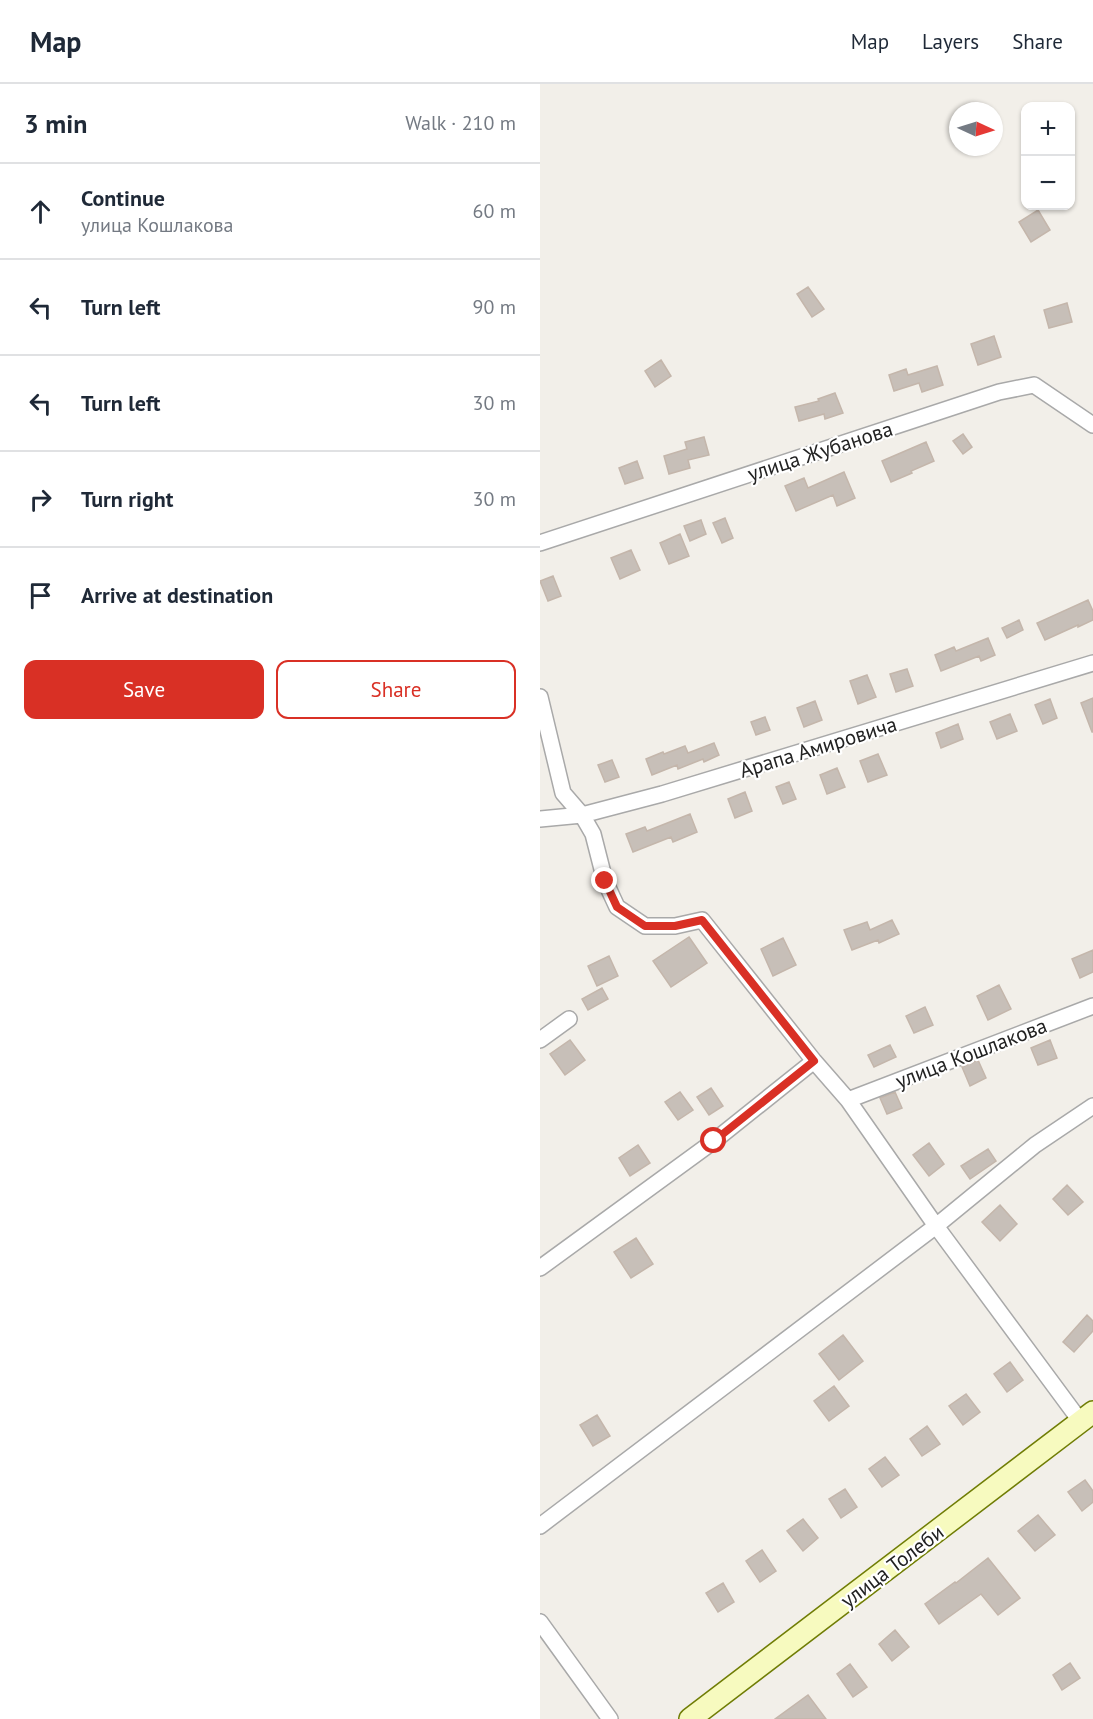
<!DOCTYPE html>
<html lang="en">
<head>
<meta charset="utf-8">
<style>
	:root { --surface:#fff; --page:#f2f2f3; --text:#1f2937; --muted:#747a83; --line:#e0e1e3; --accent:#d93025 }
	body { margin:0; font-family:"PT Sans",sans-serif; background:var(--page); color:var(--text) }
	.controls { position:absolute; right:18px; top:18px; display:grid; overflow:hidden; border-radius:12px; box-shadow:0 2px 4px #0004 }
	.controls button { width:54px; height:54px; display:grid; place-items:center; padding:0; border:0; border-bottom:2px solid var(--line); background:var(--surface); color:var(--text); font:30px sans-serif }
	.compass { position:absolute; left:409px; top:18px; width:54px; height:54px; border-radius:50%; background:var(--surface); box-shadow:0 2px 4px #0004; rotate:94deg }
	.stop { position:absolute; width:18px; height:18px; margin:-14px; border:4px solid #d93025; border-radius:50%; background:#fff }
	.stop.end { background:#d93025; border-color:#fff; box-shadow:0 2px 6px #0008 }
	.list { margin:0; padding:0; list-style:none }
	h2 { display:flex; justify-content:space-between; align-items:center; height:78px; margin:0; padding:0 24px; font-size:26px }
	h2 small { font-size:20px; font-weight:400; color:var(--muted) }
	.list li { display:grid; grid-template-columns:39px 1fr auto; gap:18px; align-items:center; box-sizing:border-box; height:96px; padding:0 24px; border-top:2px solid var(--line) }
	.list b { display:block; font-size:22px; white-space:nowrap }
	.list p { margin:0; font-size:20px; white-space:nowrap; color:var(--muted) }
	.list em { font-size:20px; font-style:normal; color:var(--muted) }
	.actions { display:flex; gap:12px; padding:18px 24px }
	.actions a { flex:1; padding:14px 0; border:2px solid var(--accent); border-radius:12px; text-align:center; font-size:21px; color:var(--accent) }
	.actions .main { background:var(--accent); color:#fff }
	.icon { flex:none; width:33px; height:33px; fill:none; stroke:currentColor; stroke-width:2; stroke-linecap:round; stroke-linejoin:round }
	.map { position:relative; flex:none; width:553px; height:1635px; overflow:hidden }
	header { display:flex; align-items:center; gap:36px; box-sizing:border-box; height:84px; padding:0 30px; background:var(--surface); border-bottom:2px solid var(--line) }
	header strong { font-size:28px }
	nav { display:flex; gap:33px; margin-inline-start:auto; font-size:21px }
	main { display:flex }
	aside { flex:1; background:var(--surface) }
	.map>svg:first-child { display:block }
	.building { fill:#c7bfb8; stroke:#c4b6ab; stroke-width:1.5 }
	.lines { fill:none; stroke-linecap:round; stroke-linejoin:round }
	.street-casing { stroke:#a9a9a9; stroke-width:18 }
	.secondary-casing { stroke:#707d05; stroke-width:24 }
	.street { stroke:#fff; stroke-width:15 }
	.secondary { stroke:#f7fabf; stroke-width:21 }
	.route { stroke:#d93025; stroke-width:8 }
	.labels { text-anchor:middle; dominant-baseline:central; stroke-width:4.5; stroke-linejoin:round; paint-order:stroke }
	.street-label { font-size:21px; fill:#222; stroke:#fff }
</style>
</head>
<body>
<header>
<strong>Map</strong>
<nav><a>Map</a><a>Layers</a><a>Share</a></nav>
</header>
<main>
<aside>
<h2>3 min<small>Walk · 210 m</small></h2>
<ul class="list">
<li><svg class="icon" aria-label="ahead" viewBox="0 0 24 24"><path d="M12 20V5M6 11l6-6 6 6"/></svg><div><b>Continue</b><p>улица Кошлакова</p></div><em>60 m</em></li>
<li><svg class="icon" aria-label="left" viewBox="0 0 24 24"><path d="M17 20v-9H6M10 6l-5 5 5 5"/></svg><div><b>Turn left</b></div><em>90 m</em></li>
<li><svg class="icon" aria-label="left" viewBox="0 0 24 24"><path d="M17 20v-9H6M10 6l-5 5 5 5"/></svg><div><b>Turn left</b></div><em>30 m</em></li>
<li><svg class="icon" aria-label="right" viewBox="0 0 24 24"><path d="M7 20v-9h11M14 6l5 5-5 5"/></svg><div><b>Turn right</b></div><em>30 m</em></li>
<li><svg class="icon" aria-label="arrive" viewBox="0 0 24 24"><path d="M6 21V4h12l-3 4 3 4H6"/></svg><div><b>Arrive at destination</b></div></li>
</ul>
<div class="actions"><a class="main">Save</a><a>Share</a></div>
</aside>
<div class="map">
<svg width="553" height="1635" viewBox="0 0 553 1635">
	<rect width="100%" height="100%" fill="#f2efe9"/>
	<path class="building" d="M 498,126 L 510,146 L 491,158 L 479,138 Z
		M 268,203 L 284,225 L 272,233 L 257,210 Z
		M 527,219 L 532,238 L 509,244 L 504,226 Z
		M 454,252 L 461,273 L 438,281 L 431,260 Z
		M 121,276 L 131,292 L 115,303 L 105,287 Z
		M 397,282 L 403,301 L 382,308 L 379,299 L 354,307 L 349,291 L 366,285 L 368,291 Z
		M 295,309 L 303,329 L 285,335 L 284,330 L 259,337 L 255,323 L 279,317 L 278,315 Z
		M 423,350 L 432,363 L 423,370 L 413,357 Z
		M 164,353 L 169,371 L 148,376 L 150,384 L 129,390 L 124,372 L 147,365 L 145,358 Z
		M 386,358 L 394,377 L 371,387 L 372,389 L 351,398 L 342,377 Z
		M 97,377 L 103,394 L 85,400 L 79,384 Z
		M 304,388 L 315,414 L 297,422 L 293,411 L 256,427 L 245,402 L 264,394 L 268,404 Z
		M 185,434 L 193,454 L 182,459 L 173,439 Z
		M 161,436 L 166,450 L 150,457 L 144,442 Z
		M 140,450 L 149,472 L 129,480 L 120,459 Z
		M 91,466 L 100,486 L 80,495 L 71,474 Z
		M 13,492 L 21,512 L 8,517 L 0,497 Z
		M 548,516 L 553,527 L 553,536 L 538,543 L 538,541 L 505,556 L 497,539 Z
		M 479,536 L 483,546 L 467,554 L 462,544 Z
		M 448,554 L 455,571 L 441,577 L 439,572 L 401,587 L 395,571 L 414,563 L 416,567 Z
		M 367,585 L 373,602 L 356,608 L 350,590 Z
		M 327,591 L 336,613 L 318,620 L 310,597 Z
		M 553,614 L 553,648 L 552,648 L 541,619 Z
		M 510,615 L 517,634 L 503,640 L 495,621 Z
		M 275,617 L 282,636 L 264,643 L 257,624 Z
		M 470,630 L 477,647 L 457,655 L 450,638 Z
		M 225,633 L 230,646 L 216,651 L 211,638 Z
		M 418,640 L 423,655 L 401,664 L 396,649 Z
		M 174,659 L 179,671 L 164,678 L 163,675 L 138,685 L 137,681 L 112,691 L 106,675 L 123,668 L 124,670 L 145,662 L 148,669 Z
		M 338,670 L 347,691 L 328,698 L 320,677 Z
		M 72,676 L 79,693 L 65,698 L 58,681 Z
		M 297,684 L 305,703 L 287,710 L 280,691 Z
		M 249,698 L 256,715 L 243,720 L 236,703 Z
		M 205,708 L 212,727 L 195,734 L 188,715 Z
		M 150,730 L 157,748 L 133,758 L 131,753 L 93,768 L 86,750 L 105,743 L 107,747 Z
		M 352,836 L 359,850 L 339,859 L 338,856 L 312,866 L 304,846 L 327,838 L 330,846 Z
		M 149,853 L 167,879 L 131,903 L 113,877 Z
		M 243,854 L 256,881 L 233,892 L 221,865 Z
		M 553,866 L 553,888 L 540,894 L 532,875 Z
		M 69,872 L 78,892 L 57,902 L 48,882 Z
		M 459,901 L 471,925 L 448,936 L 437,912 Z
		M 62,904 L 68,915 L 48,926 L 42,915 Z
		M 385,923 L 393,941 L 374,949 L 366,932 Z
		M 30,956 L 45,976 L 25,991 L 10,970 Z
		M 510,956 L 517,974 L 498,981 L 491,964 Z
		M 350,961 L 356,973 L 334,983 L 328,971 Z
		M 438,976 L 446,994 L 430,1002 L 422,983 Z
		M 171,1004 L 183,1022 L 169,1031 L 157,1013 Z
		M 140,1008 L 153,1026 L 138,1036 L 125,1018 Z
		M 355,1008 L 362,1024 L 347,1030 L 340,1014 Z
		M 389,1059 L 404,1080 L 389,1092 L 373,1071 Z
		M 98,1061 L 110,1079 L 90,1092 L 79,1074 Z
		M 448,1065 L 456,1077 L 430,1095 L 421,1082 Z
		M 527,1101 L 543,1118 L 528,1131 L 513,1115 Z
		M 460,1121 L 477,1140 L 460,1157 L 442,1138 Z
		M 96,1154 L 113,1180 L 91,1194 L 74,1168 Z
		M 547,1231 L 553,1237 L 553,1247 L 534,1268 L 523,1258 Z
		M 303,1251 L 323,1277 L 299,1296 L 279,1270 Z
		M 470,1278 L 483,1296 L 467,1308 L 454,1290 Z
		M 294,1302 L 309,1322 L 289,1337 L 274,1317 Z
		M 426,1310 L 440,1328 L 423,1341 L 409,1322 Z
		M 57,1331 L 70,1352 L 53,1362 L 40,1341 Z
		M 387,1342 L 400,1360 L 382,1372 L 370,1355 Z
		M 345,1373 L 359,1391 L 342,1403 L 329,1385 Z
		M 545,1396 L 553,1407 L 553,1418 L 542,1427 L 528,1408 Z
		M 305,1405 L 317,1423 L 301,1434 L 289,1415 Z
		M 498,1431 L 515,1451 L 495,1467 L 478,1447 Z
		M 263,1435 L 278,1454 L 263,1467 L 247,1447 Z
		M 222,1466 L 236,1487 L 220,1498 L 206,1477 Z
		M 448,1474 L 480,1514 L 458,1531 L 441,1510 L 399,1540 L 385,1520 L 415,1498 L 416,1499 Z
		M 183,1499 L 194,1518 L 178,1528 L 166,1509 Z
		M 355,1546 L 369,1563 L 352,1577 L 339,1560 Z
		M 530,1579 L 540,1594 L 522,1606 L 513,1591 Z
		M 310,1580 L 327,1603 L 313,1613 L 297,1590 Z
		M 268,1611 L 286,1635 L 235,1635 Z"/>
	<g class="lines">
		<g class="street-casing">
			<path id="street" d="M 0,459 L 459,308 L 494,301 L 553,341
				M 0,613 L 23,709 L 42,731 L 53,750 L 65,797 L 77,823 L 105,842 L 135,842 L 162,836 L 274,977 L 308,1016 L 396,1142 L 541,1338
				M 0,735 L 42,731 L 122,710 L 553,579
				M 0,956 L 29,935
				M 308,1016 L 553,922
				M 0,1184 L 174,1057 L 274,977
				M 0,1442 L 396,1142 L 495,1061 L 553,1022
				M 0,1538 L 70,1635"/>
		</g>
		<g class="secondary-casing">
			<path id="secondary" d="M 150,1635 L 553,1328"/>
		</g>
		<use href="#street" class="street"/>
		<use href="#secondary" class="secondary"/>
	</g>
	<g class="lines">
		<path class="route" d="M 65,797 L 77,823 L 105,842 L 135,842 L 162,836 L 274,977 L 174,1057"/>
	</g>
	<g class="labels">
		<g class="street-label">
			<text transform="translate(280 367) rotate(-18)">улица Жубанова</text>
			<text transform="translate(278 663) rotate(-17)">Арапа Амировича</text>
			<text transform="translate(431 969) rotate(-21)">улица Кошлакова</text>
			<text transform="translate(352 1482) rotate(-37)">улица Толеби</text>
		</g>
	</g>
</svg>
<div class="controls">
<button>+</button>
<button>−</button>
</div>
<svg class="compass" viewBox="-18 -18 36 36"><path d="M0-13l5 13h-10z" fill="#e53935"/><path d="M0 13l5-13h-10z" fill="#747a83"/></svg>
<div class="stop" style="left:174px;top:1057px"></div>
<div class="stop end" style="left:65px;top:797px"></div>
</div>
</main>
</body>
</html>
